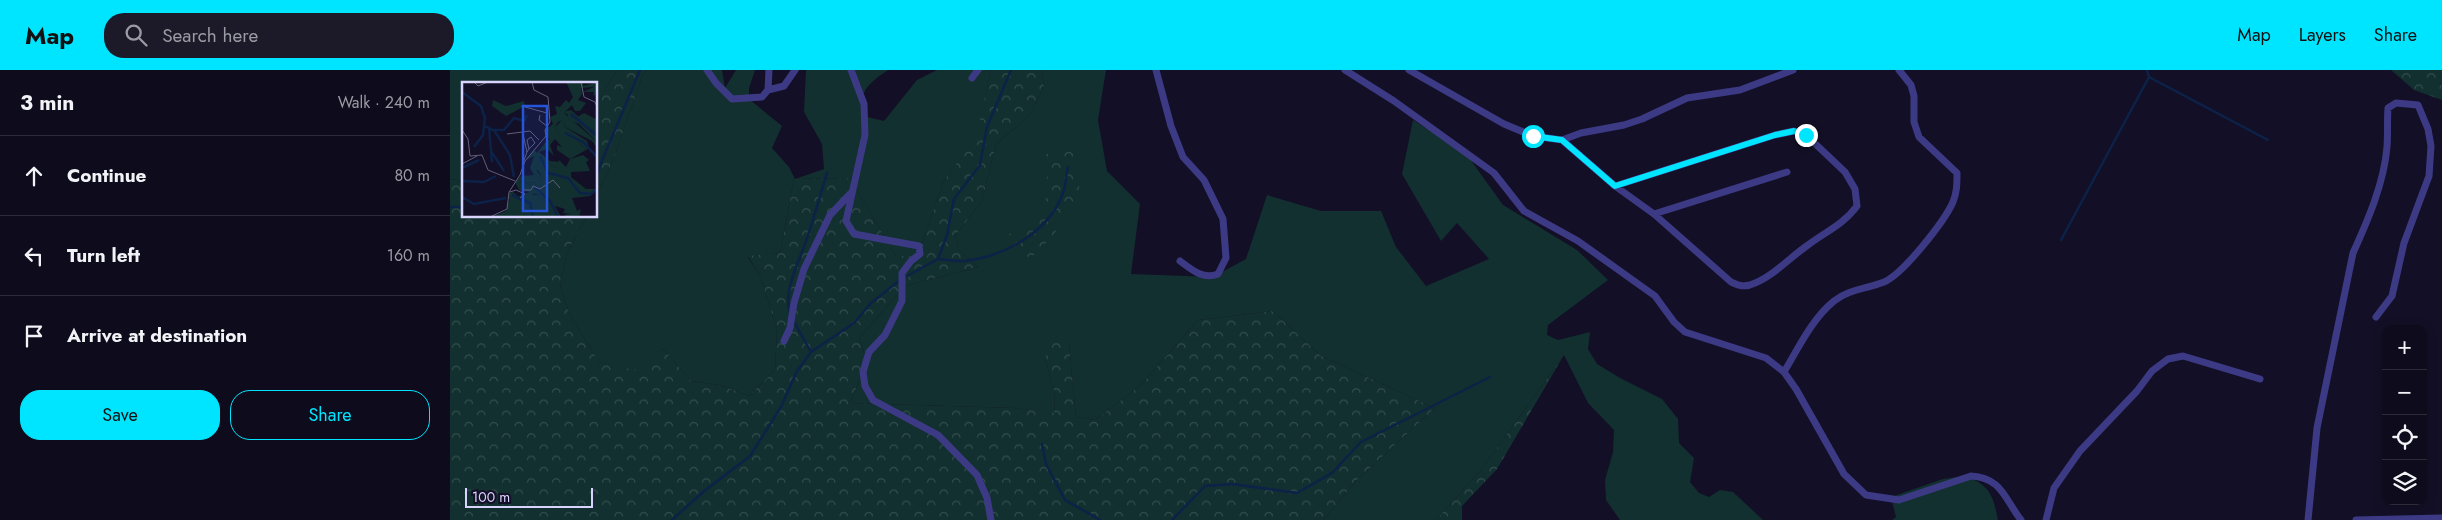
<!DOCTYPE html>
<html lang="en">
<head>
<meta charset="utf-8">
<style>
	:root { --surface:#0e0b1c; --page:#1c1929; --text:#f1f3f6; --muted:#9b9ba3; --line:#2e2b3b; --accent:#00e5ff }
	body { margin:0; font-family:Jost,sans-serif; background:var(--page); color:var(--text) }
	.controls { position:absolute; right:15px; bottom:15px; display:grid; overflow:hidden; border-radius:10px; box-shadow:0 2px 12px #0003 }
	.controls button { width:45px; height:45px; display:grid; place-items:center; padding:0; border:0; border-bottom:1px solid var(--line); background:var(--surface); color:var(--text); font:25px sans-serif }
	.scale { position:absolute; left:15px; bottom:12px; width:128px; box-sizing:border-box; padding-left:5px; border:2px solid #d9d4ff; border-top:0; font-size:14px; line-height:18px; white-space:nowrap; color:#d9d4ff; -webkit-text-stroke:4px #130f26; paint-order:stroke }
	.stop { position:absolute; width:15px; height:15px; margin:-11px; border:4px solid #00e5ff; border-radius:50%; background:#fff }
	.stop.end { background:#00e5ff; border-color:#fff; box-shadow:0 1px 5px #0008 }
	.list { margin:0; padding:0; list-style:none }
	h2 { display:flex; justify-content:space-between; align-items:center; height:65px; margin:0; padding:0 20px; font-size:21px }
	h2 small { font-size:16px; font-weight:400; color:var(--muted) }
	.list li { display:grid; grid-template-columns:32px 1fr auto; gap:15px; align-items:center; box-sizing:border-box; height:80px; padding:0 20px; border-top:1px solid var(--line) }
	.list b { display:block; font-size:19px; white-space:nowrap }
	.list em { font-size:16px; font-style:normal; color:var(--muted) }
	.actions { display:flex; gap:10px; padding:15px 20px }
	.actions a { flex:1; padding:11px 0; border:1px solid var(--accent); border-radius:20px; text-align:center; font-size:18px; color:var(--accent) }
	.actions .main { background:var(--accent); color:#111 }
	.icon { flex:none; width:28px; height:28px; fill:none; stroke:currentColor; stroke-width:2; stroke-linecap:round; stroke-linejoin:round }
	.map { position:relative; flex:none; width:1992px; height:450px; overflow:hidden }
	header { display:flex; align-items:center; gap:30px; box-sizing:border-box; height:70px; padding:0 25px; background:var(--accent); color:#111 }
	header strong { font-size:24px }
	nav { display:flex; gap:28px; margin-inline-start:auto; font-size:18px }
	.search { width:350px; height:45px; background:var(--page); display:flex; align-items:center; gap:12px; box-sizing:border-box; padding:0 18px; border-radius:20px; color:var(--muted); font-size:19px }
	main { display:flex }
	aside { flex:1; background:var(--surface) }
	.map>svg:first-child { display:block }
	.green { fill:#12302f }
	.forest { fill:url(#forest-crowns) }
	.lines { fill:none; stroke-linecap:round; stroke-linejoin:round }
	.stream { stroke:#0c2248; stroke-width:2.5 }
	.minor { stroke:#3d3a85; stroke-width:7 }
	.route { stroke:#00e5ff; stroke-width:6 }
	.inset-river { fill:none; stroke:#0c2248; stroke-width:2.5 }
	.inset-road { fill:none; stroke:#625e7d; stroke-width:1 }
	.view { fill:#2655da; fill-opacity:0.15; stroke:#2655da; stroke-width:2.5 }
	.inset-edge { fill:none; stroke:#d9d4ff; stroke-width:2.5 }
</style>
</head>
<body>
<header>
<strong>Map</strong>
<div class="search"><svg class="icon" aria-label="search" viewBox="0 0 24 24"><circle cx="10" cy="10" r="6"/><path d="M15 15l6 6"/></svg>Search here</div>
<nav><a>Map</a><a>Layers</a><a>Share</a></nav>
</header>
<main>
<aside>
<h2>3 min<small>Walk · 240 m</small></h2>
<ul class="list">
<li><svg class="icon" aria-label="ahead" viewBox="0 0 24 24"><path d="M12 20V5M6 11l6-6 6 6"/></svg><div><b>Continue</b></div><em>80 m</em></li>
<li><svg class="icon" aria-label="left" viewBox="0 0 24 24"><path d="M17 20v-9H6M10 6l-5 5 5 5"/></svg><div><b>Turn left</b></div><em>160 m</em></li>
<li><svg class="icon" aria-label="arrive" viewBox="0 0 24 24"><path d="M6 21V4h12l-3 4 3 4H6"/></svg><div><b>Arrive at destination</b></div></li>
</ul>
<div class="actions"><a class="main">Save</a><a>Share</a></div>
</aside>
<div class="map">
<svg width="1992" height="450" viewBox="0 0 1992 450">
	<defs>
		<pattern id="forest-crowns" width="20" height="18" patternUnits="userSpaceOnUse" patternTransform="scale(1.25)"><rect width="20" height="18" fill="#12302f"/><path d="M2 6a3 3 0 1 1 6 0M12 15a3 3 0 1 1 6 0" fill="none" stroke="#344d4e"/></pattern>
	</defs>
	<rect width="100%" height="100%" fill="#130f26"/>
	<path class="green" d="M 0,0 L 167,0 L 146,36 L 146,14 L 14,14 L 14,111 L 0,109 Z
		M 197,0 L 272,0 L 275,18 L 286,0 L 305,0 L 299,18 L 299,29 L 332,56 L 322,78 L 339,97 L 345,109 L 374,99 L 372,74 L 354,42 L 356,0 L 438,0 C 418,14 406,22 417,47 L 434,51 L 467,10 L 487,0 L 541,0 L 527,67 L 493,112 L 468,186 L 446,186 L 400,108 L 344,109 L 330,183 L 298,187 L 310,206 L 327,259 L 325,300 L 299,326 L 270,315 L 241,311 L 213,279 L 184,301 L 149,292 L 120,245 L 110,216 L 117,182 L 137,146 L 146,146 L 146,127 L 164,88 L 192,7 Z
		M 592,0 L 656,0 L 648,50 L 657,101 L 690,134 L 681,204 L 763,207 L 796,189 L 817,125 L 871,141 L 931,141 L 946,177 L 976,216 L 1039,189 L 1007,153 L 991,171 L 952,104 L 963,50 L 1017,85 L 1053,135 L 1127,180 L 1158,210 L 1098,255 L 1097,265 L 1108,270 L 1140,262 L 1138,279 L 1147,294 L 1170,308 L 1212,329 L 1228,349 L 1229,373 L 1244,388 L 1240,412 L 1249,423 L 1259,427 L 1270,420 L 1283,422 L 1313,450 L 1170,450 L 1156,430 L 1155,410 L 1163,382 L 1164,360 L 1138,333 L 1114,285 L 1031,400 L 986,450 L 873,450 L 907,410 L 985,338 L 871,286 L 823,241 L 748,250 L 690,316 L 645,350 L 626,347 L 619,275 L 595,289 L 605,324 L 604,344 L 564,338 L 400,333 L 417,292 L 409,268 L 455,216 L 528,197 L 508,179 L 505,166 L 532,131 L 546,74 L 579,46 L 594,17 Z
		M 1514,406 C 1539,414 1543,424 1548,450 L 1442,450 L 1446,447 L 1441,427 L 1493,409 Z"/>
	<path class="forest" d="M 167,0 L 197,0 L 192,7 L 164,88 L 146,127 L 146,36 Z
		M 541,0 L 592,0 L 594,17 L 579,46 L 546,74 L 532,131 L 505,166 L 508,179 L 528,197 L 455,216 L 409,268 L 417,292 L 400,333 L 564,338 L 604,343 L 605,324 L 595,289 L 601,270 L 619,275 L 626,347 L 645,350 L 690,316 L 748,250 L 823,241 L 871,286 L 985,338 L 907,410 L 873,450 L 0,450 L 0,109 L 14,111 L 14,146 L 137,146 L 117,182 L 110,216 L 120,245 L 149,292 L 184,300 L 213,279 L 241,311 L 270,315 L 299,326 L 325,300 L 327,259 L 310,206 L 298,186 L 330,183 L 344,109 L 400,108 L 446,186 L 468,186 L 493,112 L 526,67 Z
		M 1941,0 L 1992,0 L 1992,30 L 1964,20 Z
		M 618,80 L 624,80 L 630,122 L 603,166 L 581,188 L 550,178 L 552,166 L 581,158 L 592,141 L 598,122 L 597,103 L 592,85 Z
		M 1114,285 L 1047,399 L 1012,436 L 1012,450 L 986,450 L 1031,400 Z"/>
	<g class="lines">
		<path class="stream" d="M 1697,0 L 1699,7 L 1818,70
			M 146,105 L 190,0
			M 0,137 L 14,137
			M 1611,170 L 1699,7
			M 488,189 C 497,190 507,192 515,191 C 556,186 601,161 614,120 C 616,113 616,104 618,97
			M 341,245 C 330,222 354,183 360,159 C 366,141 371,122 377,103
			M 343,250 L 361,282
			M 592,374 L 596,394 L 615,430 L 650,450
			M 222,450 L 253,422 L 300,386 L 331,337 L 347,301 L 361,282 L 404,253 L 421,233 L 450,210 L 488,189 L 497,165 L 504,129 L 530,95 L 537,57 L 561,0
			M 722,450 L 755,416 L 782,414 L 847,423 L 882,403 L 911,372 L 1040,307"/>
		<path class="minor" d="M 257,0 L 266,13 L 282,29 L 312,27 L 318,20 L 319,0
			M 401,0 L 414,34 L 415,65 L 396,151 L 404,164 L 469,176 L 470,184 L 461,191 L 452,203 L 452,231 L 435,265 L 419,282 L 413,302 L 415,316 L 423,330 L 488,365 L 527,405 L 537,428 L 541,450
			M 706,0 L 721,56 L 733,87 L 754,110 L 773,149 L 776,188 L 768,204 C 753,210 742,200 730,191
			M 895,0 L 944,31 L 1044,103 L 1074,141 L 1128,171 L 1205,226 L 1224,252 L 1235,262 L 1316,288 L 1334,302 L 1346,319 L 1394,404 L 1416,425 L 1449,430 L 1521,406 C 1552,408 1554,428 1571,450
			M 959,0 L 1054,54 L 1083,66 L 1112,70 L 1131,63 L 1174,55 L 1192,49 L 1237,28 L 1290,20 L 1343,0
			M 522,8 L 528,0
			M 318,20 L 334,16 L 345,0
			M 1112,70 L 1165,116 L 1204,144 L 1281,212 C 1288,215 1292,217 1300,215 C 1322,208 1339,188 1358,175 C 1375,162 1394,154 1407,136 L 1405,119 L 1395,102 L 1356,65 L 1344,61 L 1325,65 L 1165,116
			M 1204,144 L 1337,102
			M 334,271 L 340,258 L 344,233 L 354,199 L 380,145 L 401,123
			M 1334,302 C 1349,277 1362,249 1384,231 C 1399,219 1416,219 1434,212 C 1453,204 1494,152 1503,132 C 1507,122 1507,114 1507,103 L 1469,67 L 1464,52 L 1464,26 L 1461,15 L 1449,0
			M 1596,450 L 1604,418 L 1630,381 L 1687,321 L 1702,301 L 1718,289 L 1733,286 L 1810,309
			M 1858,450 L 1867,358 L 1903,183 C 1918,150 1934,113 1937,77 C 1938,64 1937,51 1938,38 L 1946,33 L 1968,35 L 1978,59 L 1981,76 L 1979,106 L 1954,173 L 1942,226 L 1926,247
			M 1906,450 L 1992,448"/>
	</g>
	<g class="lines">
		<path class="route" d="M 1083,66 L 1112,70 L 1165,116 L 1325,65 L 1344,61 L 1356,65"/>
	</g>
	<g transform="translate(12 12)">
		<rect width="135" height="135" fill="#130f26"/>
		<path d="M 104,0 L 121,0 L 121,4 L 135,0 L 135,12 L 131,14 L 132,10 L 121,10 L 132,5 L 119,6 L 120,12 L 116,18 L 124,21 L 118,29 L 113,29 L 110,23 L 102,31 L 135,60 L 135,66 L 130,59 L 103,45 L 101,38 L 96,40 L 93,45 L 96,52 L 117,60 L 124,68 L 108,77 L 95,68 L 95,63 L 100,65 L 93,57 L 88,63 L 92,74 L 85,67 L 77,70 L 88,79 L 97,80 L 94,86 L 79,77 L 75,89 L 80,95 L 77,97 L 79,97 L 79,108 L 72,101 L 58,99 L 71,104 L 71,113 L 79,113 L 77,121 L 71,123 L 55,115 L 67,110 L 57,108 L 53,100 L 59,94 L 72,93 L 68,86 L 72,74 L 64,78 L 72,68 L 75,71 L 86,57 L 88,59 L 83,48 L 91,42 L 88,35 L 95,32 L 93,24 L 98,25 L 104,18 L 107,21 L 111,15 ZM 122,31 L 134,37 L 135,51 L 115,35 ZM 48,116 L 67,122 L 67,135 L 30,135 L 44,129 Z" fill="#12302f"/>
		<path d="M 31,18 L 44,24 L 62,19 L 63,24 L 44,34 L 30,24 ZM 109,28 L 135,51 L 135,60 L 117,42 L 105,37 L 106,33 L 101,30 ZM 101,37 L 103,45 L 125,59 L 127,66 L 124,68 L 117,60 L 98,57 L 93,45 ZM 121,73 L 127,78 L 124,80 L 128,89 L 109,90 L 109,95 L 124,107 L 135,107 L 128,114 L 110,116 L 115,129 L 119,127 L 117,135 L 104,135 L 102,133 L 109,132 L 101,131 L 103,127 L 93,124 L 99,135 L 67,135 L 67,122 L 47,117 L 47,111 L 51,110 L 62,119 L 74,122 L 78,113 L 67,111 L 71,104 L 57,99 L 72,101 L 79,107 L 79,97 L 76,97 L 80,95 L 74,85 L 79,77 L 94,86 L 97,78 L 104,85 L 108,77 Z" fill="#12302f"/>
		<path class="inset-river" d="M 0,10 L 19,24 L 23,36 L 22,44 L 27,46 L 30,80M 109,32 L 135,54M 27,47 L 32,48 L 48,73 L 52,95M 32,48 L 42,48 L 52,36 L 62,39 L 65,33M 103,51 L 121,60 L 135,75M 12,65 L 21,53 L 22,44M 29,69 L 42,89M 78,74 L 86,91 L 106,96 L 118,111 L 129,112 L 135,107M 0,86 L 17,78M 0,99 L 22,100 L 34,94M 73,105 L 88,119 L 96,135M 50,113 L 68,121 L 71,135M 0,115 L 12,122 L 44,116"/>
		<path class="inset-road" d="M 12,0 L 16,4 L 26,0M 119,0 L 122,15 L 133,20 L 135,25M 63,25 L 85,31M 78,33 L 77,38 L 86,45M 0,48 L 6,57 L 8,74 L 20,73 L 26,88 L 53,99M 45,52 L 68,49 L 77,58M 65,70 L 67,67 L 73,61 L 69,55 L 65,58 L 67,67M 61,81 L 65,70 L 61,52M 0,82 L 15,74M 48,110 L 54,108 L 63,112 L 58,116M 62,112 L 60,108 L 69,108 L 71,104 L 78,107 L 91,98 L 98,106M 28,135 L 45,127 L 47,110 L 58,93 L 63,79 L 84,54 L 83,48 L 88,40 L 86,15 L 72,8 L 70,0"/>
		<path class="view" d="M 61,24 L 85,24 L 85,129 L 61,129 Z"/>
		<rect width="135" height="135" class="inset-edge"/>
	</g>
</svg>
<div class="controls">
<button>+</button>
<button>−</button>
<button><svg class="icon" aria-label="locate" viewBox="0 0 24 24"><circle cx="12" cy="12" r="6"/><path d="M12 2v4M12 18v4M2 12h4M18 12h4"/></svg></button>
<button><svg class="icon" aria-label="layers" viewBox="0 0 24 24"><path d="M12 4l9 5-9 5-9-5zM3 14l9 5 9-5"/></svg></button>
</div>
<div class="scale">100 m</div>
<div class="stop" style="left:1083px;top:66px"></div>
<div class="stop end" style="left:1356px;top:65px"></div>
</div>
</main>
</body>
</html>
